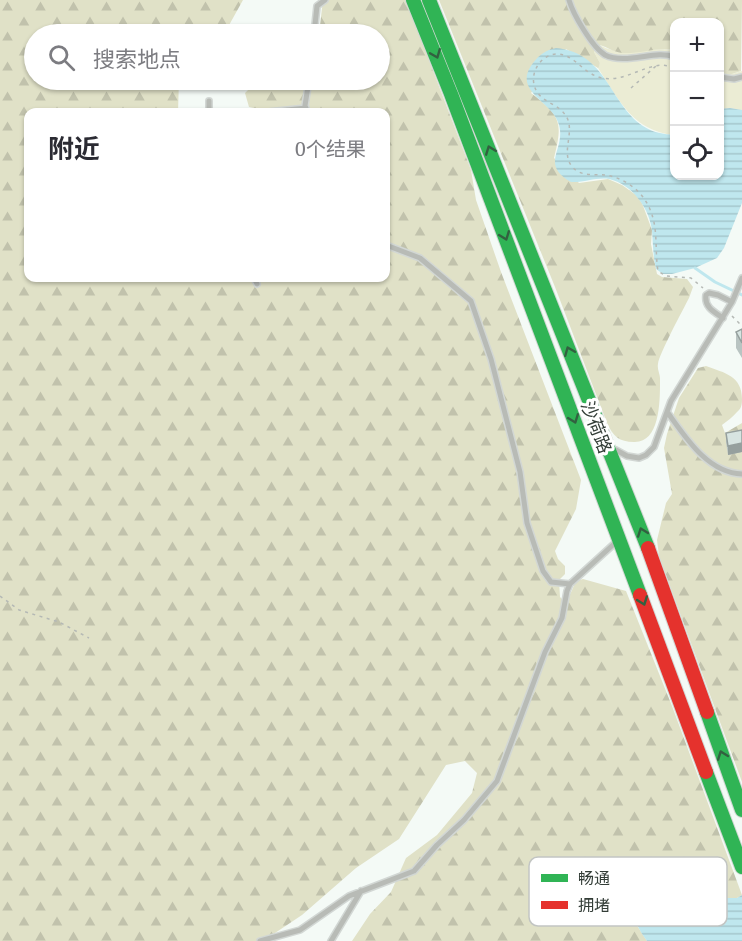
<!DOCTYPE html>
<html lang="zh">
<head>
<meta charset="utf-8">
<style>
	:root { --surface:#fff; --page:#f2f2f3; --text:#2b2b33; --muted:#7c7c81; --line:#e1e1e2 }
	body { margin:0; font-family:"Noto Serif","Noto Sans SC",serif; background:var(--page); color:var(--text) }
	.controls { position:absolute; right:18px; top:18px; display:grid; overflow:hidden; border-radius:12px; box-shadow:0 2px 4px #0004 }
	.controls button { width:54px; height:54px; display:grid; place-items:center; padding:0; border:0; border-bottom:2px solid var(--line); background:var(--surface); color:var(--text); font:30px sans-serif }
	.list { margin:0; padding:0; list-style:none }
	h2 { display:flex; justify-content:space-between; align-items:center; height:78px; margin:0; padding:0 24px; font-size:26px }
	h2 small { font-size:20px; font-weight:400; color:var(--muted) }
	.icon { flex:none; width:33px; height:33px; fill:none; stroke:currentColor; stroke-width:2; stroke-linecap:round; stroke-linejoin:round }
	.map { position:relative; flex:none; width:742px; height:941px; overflow:hidden }
	.search { position:absolute; background:var(--surface); box-shadow:0 2px 4px #0004; left:24px; top:24px; width:366px; height:66px; display:flex; align-items:center; gap:15px; box-sizing:border-box; padding:0 21px; border-radius:33px; color:var(--muted); font-size:22px }
	.panel { position:absolute; background:var(--surface); box-shadow:0 2px 4px #0004; left:24px; top:108px; width:366px; height:174px; border-radius:12px }
	.map>svg:first-child { display:block }
	.green { fill:#ebecd4 }
	.forest { fill:url(#forest-firs) }
	.water { fill:url(#water-rules) }
	.lines { fill:none; stroke-linecap:round; stroke-linejoin:round }
	.stream { stroke:#bfe7ee; stroke-width:3 }
	.lane-casing { stroke:#d2d7d4; stroke-width:8 }
	.fast-casing { stroke:#d2d7d4; stroke-width:16 }
	.jam-casing { stroke:#d2d7d4; stroke-width:16 }
	.path { stroke:#b5b9b5; stroke-width:1.5; stroke-dasharray:3 4.5; stroke-linecap:butt }
	.lane { stroke:#b8bbb6; stroke-width:5 }
	.fast { stroke:#30b455; stroke-width:14 }
	.jam { stroke:#e5322d; stroke-width:14 }
	.wall { fill:#b9c4c2 }
	.shaded-wall { fill:#96a09e }
	.building { fill:#d7e4e1; stroke:#96a09e; stroke-width:1.5 }
	.oneway { stroke:#326140 }
	.labels { text-anchor:middle; dominant-baseline:central; stroke-width:6; stroke-linejoin:round; paint-order:stroke }
	.street-label { font-size:18px; fill:#333d37; stroke:#fff }
	.key { fill:#fff; stroke:#c2c5c3; stroke-width:1.5 }
	.key-label { font-size:16px; fill:#333d37 }
</style>
</head>
<body>
<div class="map">
<svg width="742" height="941" viewBox="0 0 742 941">
	<defs>
		<pattern id="forest-firs" width="22" height="20" patternUnits="userSpaceOnUse" patternTransform="scale(1.5)"><rect width="22" height="20" fill="#e0e1c7"/><path d="M5 1l3.5 6h-7zM16 11l3.5 6h-7z" fill="#c1c2ac"/></pattern>
		<pattern id="water-rules" width="6" height="5" patternUnits="userSpaceOnUse" patternTransform="scale(1.5)"><rect width="6" height="5" fill="#bfe7ee"/><path d="M0 2.5h6" fill="none" stroke="#a5c7cd"/></pattern>
	</defs>
	<rect width="100%" height="100%" fill="#f4faf6"/>
	<path class="green" d="M 595,44 L 598,44 C 622,59 649,46 674,50 L 674,135 C 633,131 619,100 598,68 L 600,63 L 594,52 Z
		M 742,71 L 742,110 L 730,108 L 720,109 L 720,72 L 729,75 Z"/>
	<path class="forest" d="M 0,0 L 243,0 L 228,27 C 211,33 196,26 179,27 L 177,34 L 34,34 L 34,80 L 179,80 L 178,112 L 28,112 L 28,278 L 386,278 L 386,112 L 260,112 L 259,109 L 249,107 L 245,93 L 250,88 L 284,87 L 286,80 L 380,80 L 380,34 L 319,34 L 323,0 L 406,0 L 471,170 L 476,200 L 501,272 L 581,480 L 576,509 L 555,551 L 558,559 L 565,566 L 565,574 L 559,580 L 560,597 L 563,600 L 568,599 L 576,581 L 583,579 L 626,591 L 672,706 L 742,895 L 737,898 L 724,898 L 708,892 L 636,924 L 647,941 L 352,941 L 370,914 L 391,892 L 406,858 L 437,835 L 472,793 L 477,773 L 465,761 L 446,765 L 399,839 L 356,868 L 302,915 L 263,941 L 0,941 Z
		M 439,0 L 742,0 L 741,71 L 729,75 L 720,72 L 720,22 L 674,22 L 674,50 C 656,47 640,54 622,53 C 612,52 605,45 595,44 L 594,52 L 600,63 L 598,68 L 566,49 L 531,93 C 561,116 563,122 554,158 L 579,183 L 608,179 L 622,185 L 636,195 L 642,203 L 652,230 L 651,244 L 657,274 L 662,277 L 687,279 L 693,287 L 689,298 C 683,310 659,354 658,364 C 657,369 660,374 660,378 C 660,398 661,443 634,442 C 619,442 613,436 607,423 L 555,287 Z
		M 706,366 C 725,373 742,376 742,399 C 742,405 741,409 737,412 C 733,417 727,421 722,425 L 725,433 L 742,423 L 742,782 L 659,556 L 657,540 L 666,503 L 672,494 L 664,448 L 667,434 L 679,398 L 698,368 Z"/>
	<path class="water" d="M 556,48 C 607,53 609,103 643,126 C 653,133 664,134 674,135 L 674,176 L 720,176 L 720,109 L 730,108 L 742,110 L 742,203 L 724,248 L 717,258 L 695,268 L 672,274 L 663,274 L 656,269 C 653,256 653,244 652,231 C 650,209 632,184 609,179 C 597,177 583,183 571,182 C 539,164 566,150 559,125 C 553,101 511,92 533,63 C 539,55 546,50 556,48 Z
		M 653,888 L 708,892 L 724,898 L 737,898 L 742,895 L 742,941 L 647,941 C 638,928 626,911 640,895 C 642,892 649,890 653,888 Z"/>
	<g class="lines">
		<path class="stream" d="M 695,268 L 715,282 L 742,295"/>
		<g class="lane-casing">
			<path id="lane" d="M 569,0 C 573,14 592,47 605,55 C 613,59 623,59 632,58 C 646,57 661,52 674,57
				M 314,34 L 317,6 L 325,0
				M 720,77 L 734,79 L 742,77
				M 209,112 L 209,101
				M 268,112 L 306,108
				M 304,112 L 309,80
				M 386,245 L 420,258 L 471,301 L 491,359 L 520,472 L 527,523 L 543,571 L 551,582 L 570,584
				M 254,278 L 257,284
				M 723,318 C 714,312 704,307 706,295 L 709,293 L 718,295 L 732,302
				M 668,413 C 686,438 708,473 742,474
				M 616,450 L 627,456 L 639,458 L 646,455 L 654,447 L 671,401 L 732,302 L 742,278
				M 260,941 L 300,930 L 349,896 L 414,871 L 437,845 L 464,820 L 497,781 L 545,652 L 562,618 L 567,591 L 570,584 L 615,543
				M 331,941 L 361,891"/>
		</g>
		<g class="fast-casing">
			<path id="fast" d="M 413,0 L 451,94 L 640,595
				M 429,0 L 648,548
				M 707,712 L 742,810
				M 706,772 L 742,867"/>
		</g>
		<g class="jam-casing">
			<path id="jam" d="M 648,548 L 707,712
				M 640,595 L 706,772"/>
		</g>
		<path class="path" d="M 674,68 C 650,56 624,88 596,76 C 582,71 573,54 557,54 C 540,54 528,75 536,90 C 543,104 562,104 568,120 C 574,137 558,158 577,171 C 585,176 595,174 604,175 C 619,176 637,187 645,200 C 660,223 654,246 658,271 L 666,276 L 691,278 L 703,288
			M 631,88 L 656,66
			M 732,316 L 742,326
			M 0,596 L 19,610 L 59,622 L 89,638"/>
		<use href="#lane" class="lane"/>
		<use href="#fast" class="fast"/>
		<use href="#jam" class="jam"/>
	</g>
	<path class="wall" d="M 742,329 L 742,358 L 736,348 L 736,332 Z
		M 742,430 L 742,452 L 728,455 L 726,442 L 726,433 Z"/>
	<path class="shaded-wall" d="M 742,443 L 742,452 L 728,455 L 728,446 Z"/>
	<path class="building" d="M 742,329 L 742,343 L 736,332 Z
		M 742,430 L 742,443 L 728,446 L 726,433 Z"/>
	<defs><path id="oneway-chevron" d="M-2-3.5L2.5 0L-2 3.5" fill="none" stroke-width="1.6" stroke-linecap="round" stroke-linejoin="round" transform="scale(1.5)"/></defs>
	<g class="oneway">
		<use href="#oneway-chevron" transform="translate(436 54) rotate(68)"/>
		<use href="#oneway-chevron" transform="translate(490 150) rotate(-111)"/>
		<use href="#oneway-chevron" transform="translate(505 236) rotate(69)"/>
		<use href="#oneway-chevron" transform="translate(569 351) rotate(-112)"/>
		<use href="#oneway-chevron" transform="translate(574 419) rotate(69)"/>
		<use href="#oneway-chevron" transform="translate(642 532) rotate(-110)"/>
		<use href="#oneway-chevron" transform="translate(643 601) rotate(70)"/>
		<use href="#oneway-chevron" transform="translate(722 755) rotate(-110)"/>
	</g>
	<g class="labels">
		<g class="street-label">
			<text transform="translate(597 427) rotate(69)">沙荷路</text>
		</g>
	</g>
	<rect x="529" y="857" width="198" height="69" rx="9" class="key"/>
	<rect x="541" y="874" width="27" height="8" fill="#30b455"/>
	<rect x="541" y="901" width="27" height="8" fill="#e5322d"/>
	<g class="key-label">
		<text x="578" y="884">畅通</text>
		<text x="578" y="911">拥堵</text>
	</g>
</svg>
<div class="controls">
<button>+</button>
<button>−</button>
<button><svg class="icon" aria-label="locate" viewBox="0 0 24 24"><circle cx="12" cy="12" r="6"/><path d="M12 2v4M12 18v4M2 12h4M18 12h4"/></svg></button>
</div>
<div class="search"><svg class="icon" aria-label="search" viewBox="0 0 24 24"><circle cx="10" cy="10" r="6"/><path d="M15 15l6 6"/></svg>搜索地点</div>
<section class="panel">
<h2>附近<small>0个结果</small></h2>
<ul class="list">
</ul>
</section>
</div>
</body>
</html>
